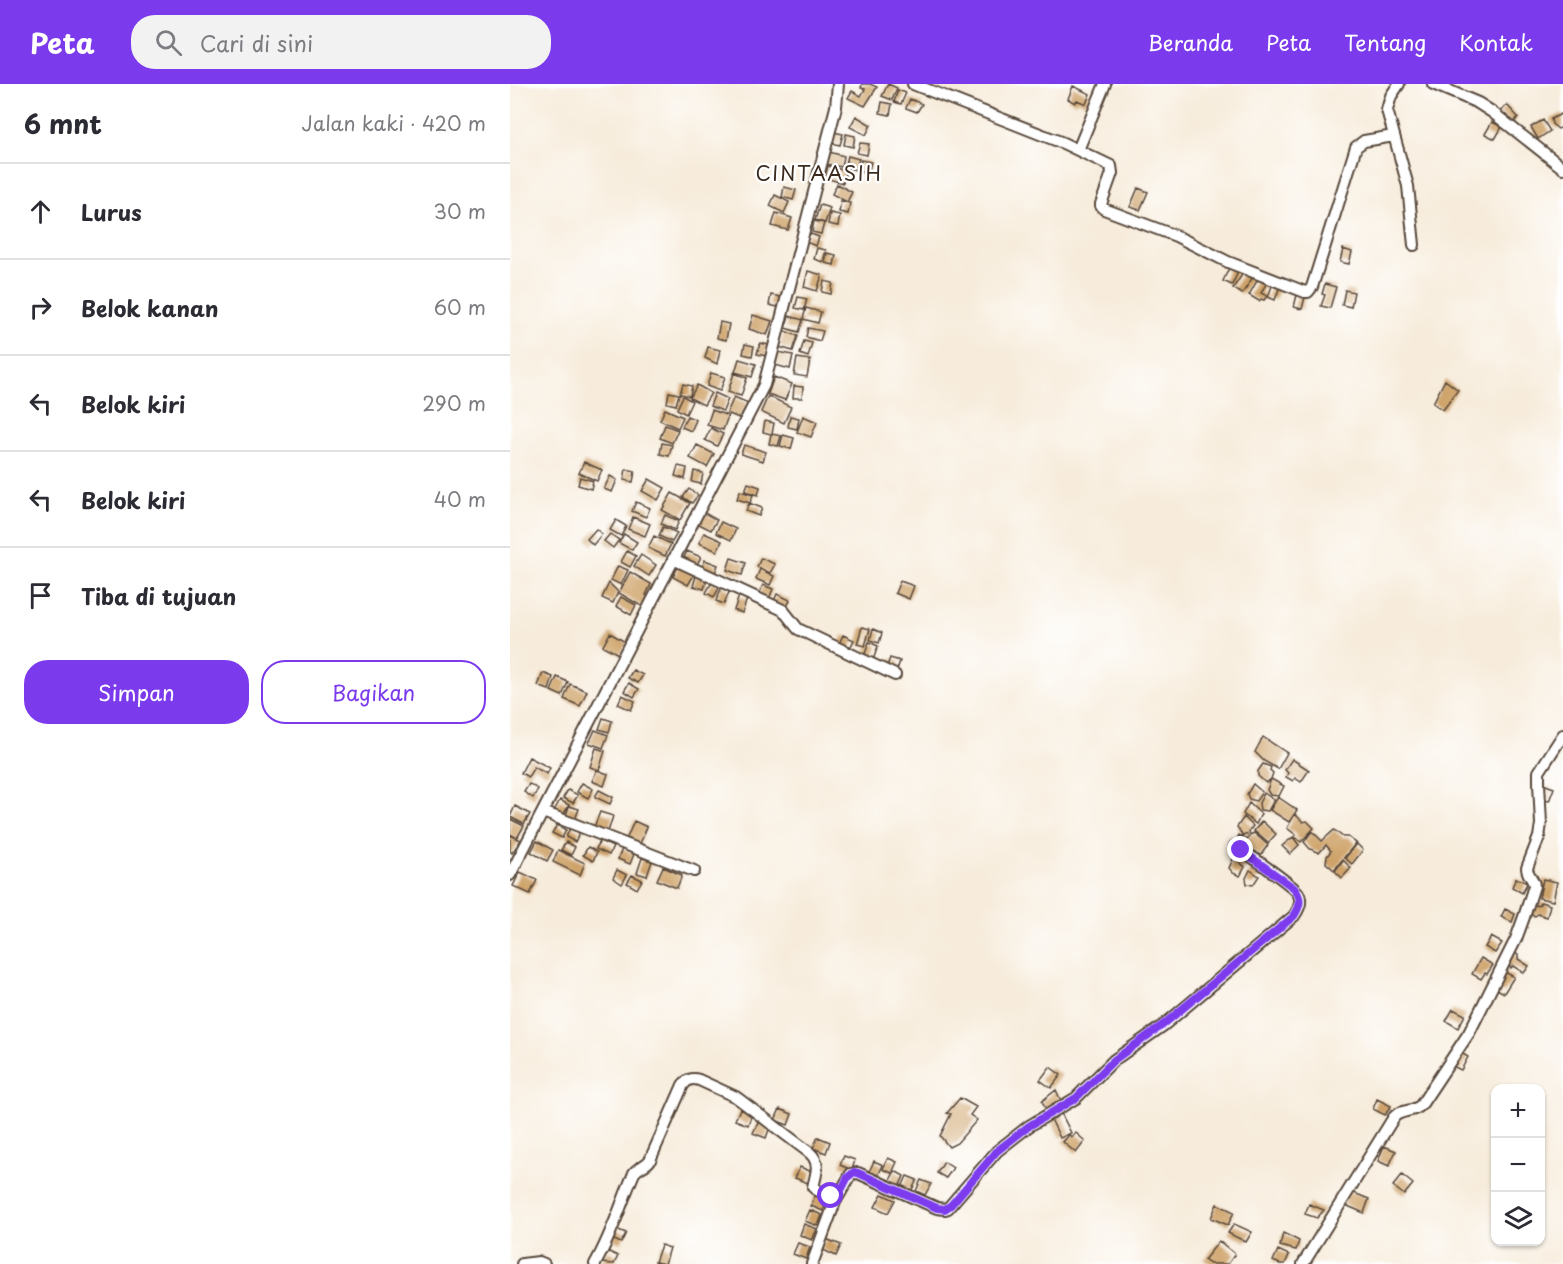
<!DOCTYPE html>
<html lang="id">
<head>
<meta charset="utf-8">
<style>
	:root { --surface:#fff; --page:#f2f2f3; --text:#2b2b33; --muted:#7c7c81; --line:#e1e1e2; --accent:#7c3aed }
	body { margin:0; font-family:"Playpen Sans",sans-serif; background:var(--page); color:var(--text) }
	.controls { position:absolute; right:18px; bottom:18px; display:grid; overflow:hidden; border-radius:12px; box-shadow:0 2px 4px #0004 }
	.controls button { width:54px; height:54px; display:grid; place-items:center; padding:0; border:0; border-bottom:2px solid var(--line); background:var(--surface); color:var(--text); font:30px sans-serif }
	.stop { position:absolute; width:18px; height:18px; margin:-14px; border:4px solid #7c3aed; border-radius:50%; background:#fff }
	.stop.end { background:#7c3aed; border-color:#fff; box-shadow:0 2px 6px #0008 }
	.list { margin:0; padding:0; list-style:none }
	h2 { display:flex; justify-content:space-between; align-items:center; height:78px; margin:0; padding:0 24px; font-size:26px }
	h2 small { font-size:20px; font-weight:400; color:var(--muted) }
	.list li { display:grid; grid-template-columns:39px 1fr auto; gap:18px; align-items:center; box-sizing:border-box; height:96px; padding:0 24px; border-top:2px solid var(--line) }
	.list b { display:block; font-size:22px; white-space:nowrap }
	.list em { font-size:20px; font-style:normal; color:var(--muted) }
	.actions { display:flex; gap:12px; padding:18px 24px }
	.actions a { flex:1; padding:14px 0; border:2px solid var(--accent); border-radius:24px; text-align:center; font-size:21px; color:var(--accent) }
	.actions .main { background:var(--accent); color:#fff }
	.icon { flex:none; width:33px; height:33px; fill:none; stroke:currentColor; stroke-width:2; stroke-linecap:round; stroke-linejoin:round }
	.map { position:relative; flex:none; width:1053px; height:1180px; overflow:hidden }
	header { display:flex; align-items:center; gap:36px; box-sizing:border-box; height:84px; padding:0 30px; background:var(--accent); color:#fff }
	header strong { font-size:28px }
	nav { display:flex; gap:33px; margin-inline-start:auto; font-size:21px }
	.search { width:420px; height:54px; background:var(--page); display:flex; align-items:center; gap:15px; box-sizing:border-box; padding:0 21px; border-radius:24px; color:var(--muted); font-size:22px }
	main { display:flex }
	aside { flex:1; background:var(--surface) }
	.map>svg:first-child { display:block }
	.building { fill:#cea268 }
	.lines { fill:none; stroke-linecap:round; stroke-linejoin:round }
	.minor-casing { stroke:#57473a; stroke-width:14 }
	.minor { stroke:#fff; stroke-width:10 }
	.route { stroke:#7c3aed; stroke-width:8 }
	.labels { text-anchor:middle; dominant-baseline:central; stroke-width:4.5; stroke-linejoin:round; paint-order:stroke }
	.quarter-label { font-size:20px; letter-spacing:1.5px; fill:#3b2a1e; stroke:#fff }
</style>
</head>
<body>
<header>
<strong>Peta</strong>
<div class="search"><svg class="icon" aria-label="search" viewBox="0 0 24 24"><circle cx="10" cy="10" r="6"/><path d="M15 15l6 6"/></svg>Cari di sini</div>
<nav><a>Beranda</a><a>Peta</a><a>Tentang</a><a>Kontak</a></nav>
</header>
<main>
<aside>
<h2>6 mnt<small>Jalan kaki · 420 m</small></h2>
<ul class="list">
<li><svg class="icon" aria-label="ahead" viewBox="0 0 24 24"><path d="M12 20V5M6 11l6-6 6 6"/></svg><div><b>Lurus</b></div><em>30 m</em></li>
<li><svg class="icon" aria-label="right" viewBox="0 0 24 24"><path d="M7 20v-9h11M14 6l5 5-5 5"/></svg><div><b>Belok kanan</b></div><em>60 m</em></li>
<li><svg class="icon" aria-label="left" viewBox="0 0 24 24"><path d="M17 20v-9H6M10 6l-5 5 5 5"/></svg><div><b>Belok kiri</b></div><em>290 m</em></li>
<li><svg class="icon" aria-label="left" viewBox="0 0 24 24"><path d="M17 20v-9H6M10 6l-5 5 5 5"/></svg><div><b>Belok kiri</b></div><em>40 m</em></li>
<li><svg class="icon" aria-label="arrive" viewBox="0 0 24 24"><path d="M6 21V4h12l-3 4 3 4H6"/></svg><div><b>Tiba di tujuan</b></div></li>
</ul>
<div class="actions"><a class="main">Simpan</a><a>Bagikan</a></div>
</aside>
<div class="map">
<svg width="1053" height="1180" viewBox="0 0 1053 1180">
	<rect width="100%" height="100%" fill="#fff"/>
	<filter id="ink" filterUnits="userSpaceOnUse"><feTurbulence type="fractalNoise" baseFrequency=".0167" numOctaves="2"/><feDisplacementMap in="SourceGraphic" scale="12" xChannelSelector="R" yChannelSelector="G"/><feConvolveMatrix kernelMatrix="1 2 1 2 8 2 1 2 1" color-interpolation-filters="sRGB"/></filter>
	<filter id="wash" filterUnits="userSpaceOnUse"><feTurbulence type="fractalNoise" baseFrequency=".008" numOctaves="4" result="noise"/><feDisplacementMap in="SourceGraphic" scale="24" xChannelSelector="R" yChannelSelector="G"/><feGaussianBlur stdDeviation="1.35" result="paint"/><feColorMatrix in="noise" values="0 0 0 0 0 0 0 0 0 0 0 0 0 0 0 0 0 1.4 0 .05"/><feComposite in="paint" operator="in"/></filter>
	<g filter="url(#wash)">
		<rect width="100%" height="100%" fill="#f7ecdb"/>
		<g id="blocks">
			<path class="building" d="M 352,0 L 360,0 L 367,3 L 355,22 L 338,14 L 342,7 L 351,12 L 355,5 L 351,4 Z
				M 378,0 L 387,4 L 382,16 L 372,12 Z
				M 563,2 L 580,10 L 576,20 L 567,16 L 565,19 L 558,15 Z
				M 388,6 L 396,9 L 391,20 L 384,18 Z
				M 400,15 L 412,20 L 407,28 L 396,24 Z
				M 372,18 L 382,20 L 380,31 L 370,29 Z
				M 997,21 L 1008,33 L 1003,40 L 989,29 Z
				M 1053,29 L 1053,43 L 1048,45 L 1042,40 L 1041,35 Z
				M 346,32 L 361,41 L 356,51 L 340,43 Z
				M 1033,36 L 1040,47 L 1028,55 L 1021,43 Z
				M 982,38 L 992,43 L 985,55 L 975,50 Z
				M 323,48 L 333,50 L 330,61 L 321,59 Z
				M 336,50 L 345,52 L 343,63 L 334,61 Z
				M 350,59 L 359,60 L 357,71 L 347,69 Z
				M 319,68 L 334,72 L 332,83 L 316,80 Z
				M 338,72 L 349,75 L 346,86 L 335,84 Z
				M 351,76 L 361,78 L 358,89 L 349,87 Z
				M 318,82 L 336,87 L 333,99 L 315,94 Z
				M 327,100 L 342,108 L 337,118 L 322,110 Z
				M 274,103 L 286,106 L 283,116 L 272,113 Z
				M 628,104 L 638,108 L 630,126 L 620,123 Z
				M 265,111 L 279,118 L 274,129 L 260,122 Z
				M 331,117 L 340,119 L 338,130 L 329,128 Z
				M 310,121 L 320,124 L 315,139 L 305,136 Z
				M 266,129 L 282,134 L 278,146 L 262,142 Z
				M 320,129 L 330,131 L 328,142 L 318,140 Z
				M 304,137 L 314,139 L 311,150 L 302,148 Z
				M 298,149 L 309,153 L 306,162 L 296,158 Z
				M 307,164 L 316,166 L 313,178 L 304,175 Z
				M 833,165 L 842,168 L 839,180 L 830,178 Z
				M 317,169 L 326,171 L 324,181 L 315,179 Z
				M 720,182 L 729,186 L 722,201 L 713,197 Z
				M 298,187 L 312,191 L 307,207 L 294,203 Z
				M 734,188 L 743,193 L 732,210 L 723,204 Z
				M 748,195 L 756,200 L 751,209 L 757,212 L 754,216 L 751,215 L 749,217 L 739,211 Z
				M 314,197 L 323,199 L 321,210 L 312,208 Z
				M 763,199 L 770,202 L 765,216 L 758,213 Z
				M 815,200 L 826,203 L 820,224 L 811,222 L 815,211 L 812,210 Z
				M 835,206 L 844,208 L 841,223 L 832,221 Z
				M 261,211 L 271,213 L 268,223 L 259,221 Z
				M 787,211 L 795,213 L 792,225 L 784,223 Z
				M 288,213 L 297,215 L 294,226 L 285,224 Z
				M 296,224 L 311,228 L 308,239 L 293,235 Z
				M 243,231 L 262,237 L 257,251 L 239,245 Z
				M 279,232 L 293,236 L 289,248 L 275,244 Z
				M 210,238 L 219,240 L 216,256 L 207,254 Z
				M 298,244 L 313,247 L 310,257 L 296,253 Z
				M 274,247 L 288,252 L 283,267 L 269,263 Z
				M 294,257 L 302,259 L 298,273 L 290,270 Z
				M 250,259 L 259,261 L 257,272 L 247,270 Z
				M 235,260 L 244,262 L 242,272 L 233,270 Z
				M 198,263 L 210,266 L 207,280 L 195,274 Z
				M 268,268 L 283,271 L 280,285 L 265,281 Z
				M 287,274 L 300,276 L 297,293 L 284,291 Z
				M 229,275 L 246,280 L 242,293 L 225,288 Z
				M 201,289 L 215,293 L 210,307 L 197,302 Z
				M 224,289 L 237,294 L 231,312 L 218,308 Z
				M 264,293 L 282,300 L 275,316 L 258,310 Z
				M 935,296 L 948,306 L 933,326 L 923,319 Z
				M 173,300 L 182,302 L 180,312 L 170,310 Z
				M 187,301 L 201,309 L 194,321 L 180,314 Z
				M 284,302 L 293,303 L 292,314 L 283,314 Z
				M 159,308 L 169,310 L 166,321 L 157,319 Z
				M 205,309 L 218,315 L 213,327 L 200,322 Z
				M 173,312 L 182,317 L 176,330 L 167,325 Z
				M 258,312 L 281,323 L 274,339 L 251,328 Z
				M 224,313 L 238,319 L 231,335 L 217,329 Z
				M 155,325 L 173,333 L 168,344 L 150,336 Z
				M 202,326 L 218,332 L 213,346 L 197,341 Z
				M 177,332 L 186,336 L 181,347 L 172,343 Z
				M 280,332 L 289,334 L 287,345 L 278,343 Z
				M 293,332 L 307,338 L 301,353 L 287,348 Z
				M 255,337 L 264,339 L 262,350 L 271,352 L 268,362 L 259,360 L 261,350 L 253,348 Z
				M 155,341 L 168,346 L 162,359 L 150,354 Z
				M 201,344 L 213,350 L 207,362 L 195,356 Z
				M 273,351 L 284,354 L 281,365 L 270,362 Z
				M 152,359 L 162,361 L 159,372 L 150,370 Z
				M 187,361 L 204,370 L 197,383 L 180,374 Z
				M 234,361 L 256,368 L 253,377 L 231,370 Z
				M 74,378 L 92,386 L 87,397 L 69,389 Z
				M 168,382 L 177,384 L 175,395 L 165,392 Z
				M 116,385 L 125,387 L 123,398 L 114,396 Z
				M 184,387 L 193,389 L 191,400 L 182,398 Z
				M 100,392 L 107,396 L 102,408 L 94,405 Z
				M 70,393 L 83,397 L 81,405 L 68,401 Z
				M 139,395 L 155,404 L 148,416 L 132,407 Z
				M 238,399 L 250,403 L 248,411 L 235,407 Z
				M 179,405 L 188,411 L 182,419 L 173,413 Z
				M 230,407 L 243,411 L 240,419 L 227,415 Z
				M 162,409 L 180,419 L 170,436 L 152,426 Z
				M 126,418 L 140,424 L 136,433 L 122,427 Z
				M 239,419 L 252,424 L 249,432 L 236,427 Z
				M 191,427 L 207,436 L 201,446 L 185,438 Z
				M 155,431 L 169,437 L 165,446 L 151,440 Z
				M 123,433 L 140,440 L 135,452 L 118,445 Z
				M 106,436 L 116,442 L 111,452 L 100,446 Z
				M 211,438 L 226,445 L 221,456 L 206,449 Z
				M 153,443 L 167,449 L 162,458 L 149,452 Z
				M 86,445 L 92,450 L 83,461 L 77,455 Z
				M 194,449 L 212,457 L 207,467 L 189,459 Z
				M 100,450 L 109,456 L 103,464 L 94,457 Z
				M 114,450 L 127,458 L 122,466 L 109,459 Z
				M 144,452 L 161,460 L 155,472 L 138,464 Z
				M 117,467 L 126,472 L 120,483 L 111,478 Z
				M 177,467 L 191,473 L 186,482 L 173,476 Z
				M 131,471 L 146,481 L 139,492 L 124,482 Z
				M 221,474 L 236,479 L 232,491 L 217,486 Z
				M 251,474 L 265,480 L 260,489 L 247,483 Z
				M 195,476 L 208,481 L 204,491 L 191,486 Z
				M 169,481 L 185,489 L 178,501 L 163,493 Z
				M 108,482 L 118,486 L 111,501 L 101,496 Z
				M 250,485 L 264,492 L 260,501 L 246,495 Z
				M 120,488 L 141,500 L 136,511 L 139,512 L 133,523 L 109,509 Z
				M 186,492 L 197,495 L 194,505 L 183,502 Z
				M 390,497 L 404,502 L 399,515 L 385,509 Z
				M 202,498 L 210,502 L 204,513 L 196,509 Z
				M 99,499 L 108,508 L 103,519 L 92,514 Z
				M 253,501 L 263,505 L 259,515 L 249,511 Z
				M 212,502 L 220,506 L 214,520 L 206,517 Z
				M 267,510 L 280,516 L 276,525 L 263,519 Z
				M 229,512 L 237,515 L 232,529 L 224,526 Z
				M 111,513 L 126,521 L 121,531 L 106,522 Z
				M 352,543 L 360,545 L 355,562 L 347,560 Z
				M 363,545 L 372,549 L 369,559 L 360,556 Z
				M 100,549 L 117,559 L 110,571 L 93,562 Z
				M 333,551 L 344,556 L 339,566 L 328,562 Z
				M 359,558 L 368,562 L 363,576 L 354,573 Z
				M 380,574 L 390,577 L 386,589 L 376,585 Z
				M 123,586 L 133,591 L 128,599 L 118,594 Z
				M 33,589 L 43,593 L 39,606 L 28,602 Z
				M 47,593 L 58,598 L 52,612 L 41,607 Z
				M 119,599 L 129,605 L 124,613 L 114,607 Z
				M 60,600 L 77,607 L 70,622 L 54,615 Z
				M 112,611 L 125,617 L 121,626 L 108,620 Z
				M 93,634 L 102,637 L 99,648 L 89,645 Z
				M 85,646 L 98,651 L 93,664 L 79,659 Z
				M 753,653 L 777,669 L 768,685 L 754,677 L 745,668 Z
				M 86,664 L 95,667 L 89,686 L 80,683 Z
				M 19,673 L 40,684 L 37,690 L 24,683 L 18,693 L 11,689 Z
				M 782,675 L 799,686 L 791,698 L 785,694 L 783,697 L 776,693 L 778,689 L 775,686 Z
				M 753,680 L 761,683 L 760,686 L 763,689 L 761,695 L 756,699 L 748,692 L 748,687 Z
				M 87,686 L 98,690 L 94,702 L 82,697 Z
				M 761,695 L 774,702 L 769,712 L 760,711 L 757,706 Z
				M 72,699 L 83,705 L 78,714 L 67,708 Z
				M 19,700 L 28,705 L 23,714 L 14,708 Z
				M 743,700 L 752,708 L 746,717 L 739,715 L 737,710 Z
				M 1033,700 L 1044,704 L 1039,717 L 1028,713 Z
				M 58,706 L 68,711 L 63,719 L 53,714 Z
				M 89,706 L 103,713 L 100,720 L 85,713 Z
				M 754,709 L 764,716 L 758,727 L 750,726 L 749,719 Z
				M 768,713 L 787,726 L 779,738 L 760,726 Z
				M 50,716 L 59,721 L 52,733 L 43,729 Z
				M 739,719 L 751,730 L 746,740 L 733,730 Z
				M 5,722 L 20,730 L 14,740 L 0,733 Z
				M 59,722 L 69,725 L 64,738 L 55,735 Z
				M 90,728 L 103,732 L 98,748 L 84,743 Z
				M 785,730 L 793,738 L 797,737 L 804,744 L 791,758 L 785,753 L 786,751 L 777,744 Z
				M 734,733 L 743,742 L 739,747 L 740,751 L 744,749 L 758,761 L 750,772 L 733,762 L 723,761 L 729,751 L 737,756 L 739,754 L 737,750 L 733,752 L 727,743 Z
				M 0,735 L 14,742 L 7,754 L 0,750 Z
				M 124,737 L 137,743 L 129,762 L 116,756 Z
				M 752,737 L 766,750 L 758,759 L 744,747 Z
				M 47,741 L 56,746 L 52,754 L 42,749 Z
				M 61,742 L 70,747 L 65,758 L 56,753 Z
				M 824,746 L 833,753 L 838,753 L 846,759 L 824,786 L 816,779 L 817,772 L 821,767 L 816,761 L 809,769 L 800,765 L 794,758 L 802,747 L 812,757 Z
				M 0,751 L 11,756 L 2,769 L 0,767 Z
				M 783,753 L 789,761 L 780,770 L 772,762 Z
				M 27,757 L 43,766 L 37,777 L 21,768 Z
				M 90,757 L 103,763 L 99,771 L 86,765 Z
				M 56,758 L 65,763 L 61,771 L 51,766 Z
				M 847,760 L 853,766 L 842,780 L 835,774 Z
				M 78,763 L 87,768 L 83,777 L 73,771 Z
				M 112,765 L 124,770 L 120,780 L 108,775 Z
				M 48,766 L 75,779 L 70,791 L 43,778 Z
				M 724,773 L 735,783 L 730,792 L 723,789 L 719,784 Z
				M 132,774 L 142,777 L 137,792 L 127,789 Z
				M 833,776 L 841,784 L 832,794 L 825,787 Z
				M 153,783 L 172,791 L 167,804 L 147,796 Z
				M 107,786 L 117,791 L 112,800 L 103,794 Z
				M 740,786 L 749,792 L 743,801 L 737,800 L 736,794 Z
				M 10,788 L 27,796 L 20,810 L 3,802 Z
				M 122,791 L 132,796 L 127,805 L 117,799 Z
				M 1006,794 L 1017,799 L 1012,809 L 1002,803 Z
				M 1033,795 L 1047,798 L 1043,817 L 1029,814 Z
				M 1031,818 L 1040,821 L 1037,833 L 1028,830 L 1025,832 L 1014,828 L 1017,819 L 1028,822 Z
				M 995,825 L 1005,830 L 1002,838 L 991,833 Z
				M 981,853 L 992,859 L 985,869 L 975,863 Z
				M 999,865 L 1008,871 L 1008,875 L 1019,882 L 1014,889 L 1003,882 L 1001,884 L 991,878 Z
				M 971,874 L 983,881 L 977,890 L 975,889 L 971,895 L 962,890 Z
				M 993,887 L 1004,893 L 994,909 L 983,903 Z
				M 943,925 L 955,931 L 948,944 L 936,937 Z
				M 948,967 L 958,973 L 951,986 L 940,981 Z
				M 540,983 L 551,991 L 541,1004 L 530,996 Z
				M 546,1006 L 552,1019 L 536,1026 L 532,1017 Z
				M 450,1014 L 466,1023 L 460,1031 L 467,1036 L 447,1059 L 439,1063 L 430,1052 L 441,1030 L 437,1029 Z
				M 867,1015 L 881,1022 L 875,1031 L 863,1025 Z
				M 230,1025 L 242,1030 L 238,1041 L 225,1036 Z
				M 270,1025 L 282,1030 L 278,1041 L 265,1036 Z
				M 551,1029 L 561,1049 L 550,1054 L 541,1035 Z
				M 248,1038 L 260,1043 L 256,1054 L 243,1049 Z
				M 566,1049 L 575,1057 L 566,1069 L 553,1058 L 559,1051 L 562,1053 Z
				M 308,1053 L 320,1058 L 316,1069 L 303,1064 Z
				M 874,1062 L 886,1067 L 879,1082 L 868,1077 Z
				M 334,1072 L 345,1076 L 342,1086 L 330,1081 Z
				M 378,1074 L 387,1078 L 382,1089 L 373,1085 Z
				M 364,1077 L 373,1081 L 368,1092 L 359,1088 Z
				M 434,1078 L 443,1084 L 436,1094 L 427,1089 Z
				M 290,1083 L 302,1088 L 298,1099 L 285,1094 Z
				M 385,1087 L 394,1092 L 389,1103 L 379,1098 Z
				M 892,1091 L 903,1100 L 894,1111 L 883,1102 Z
				M 397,1092 L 407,1096 L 401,1107 L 392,1103 Z
				M 411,1096 L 421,1100 L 415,1111 L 406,1107 Z
				M 839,1107 L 859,1115 L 854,1129 L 833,1120 Z
				M 372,1110 L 385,1116 L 378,1129 L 365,1123 Z
				M 305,1111 L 317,1116 L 313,1127 L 301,1122 Z
				M 707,1120 L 724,1128 L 718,1141 L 701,1134 Z
				M 799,1120 L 814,1126 L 807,1134 L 795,1130 Z
				M 300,1126 L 312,1131 L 308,1142 L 295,1137 Z
				M 294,1140 L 307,1145 L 302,1156 L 290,1151 Z
				M 724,1140 L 742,1148 L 736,1158 L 718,1149 Z
				M 106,1145 L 116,1149 L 111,1159 L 102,1155 Z
				M 773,1149 L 789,1157 L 786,1166 L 770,1162 Z
				M 316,1155 L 331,1161 L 326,1172 L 311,1165 Z
				M 709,1157 L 725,1170 L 718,1180 L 700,1180 L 694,1176 Z
				M 288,1159 L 300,1163 L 296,1175 L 283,1170 Z
				M 151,1161 L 160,1164 L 155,1180 L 145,1178 Z
				M 768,1166 L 779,1171 L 775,1180 L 770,1180 L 763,1177 Z
				M 97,1167 L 108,1172 L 104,1180 L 91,1179 Z"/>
		</g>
	</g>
	<g filter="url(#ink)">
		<use href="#blocks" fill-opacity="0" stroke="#57473a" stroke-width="1.5"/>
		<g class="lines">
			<g class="minor-casing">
				<path id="minor" d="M 403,0 L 553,59 L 601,82 L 602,89 L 591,120 L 591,122 L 594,125 L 666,152 L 718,178 L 795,208 L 798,208 L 802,203 L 846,63 L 854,57 L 884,52
					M 889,0 L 881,12 L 877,26 L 898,102 L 904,161
					M 923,0 L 968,19 L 982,28 L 1053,84
					M 568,66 L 595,0
					M 163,475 L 273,526 L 288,545 L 385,591
					M 33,728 L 184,787
					M 0,791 L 254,301 L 326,23 L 328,0
					M 12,1180 L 29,1178 L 34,1180
					M 85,1180 C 102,1151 111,1119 124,1089 C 128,1083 136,1082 140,1076 L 173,1001 C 178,995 182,994 189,996 L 226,1013 L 300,1069 C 311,1079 306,1090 303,1103 C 309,1110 321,1108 325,1118
					M 302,1180 L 325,1118 L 341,1090 L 348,1089 L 427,1124 L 435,1125 L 438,1124 L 487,1067 L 519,1042 L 566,1014 L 604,976 L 654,941 L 784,832 C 789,825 793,817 788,809 C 783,801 735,768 725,762
					M 793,1180 L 884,1033 C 891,1025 903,1029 911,1021 L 959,949 L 1006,855 L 1014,833 L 1024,802 C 1024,795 1017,791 1017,784 L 1029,753 L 1031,740 L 1029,699 L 1029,688 L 1053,651"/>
			</g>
			<use href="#minor" class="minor"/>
		</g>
	</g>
	<g class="lines" filter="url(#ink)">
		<path class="route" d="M 321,1112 L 325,1118 L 338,1093 L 344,1088 L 348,1089 L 427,1124 L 435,1125 L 441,1121 L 487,1067 L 519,1042 L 566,1014 L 604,976 L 654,940 L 784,832 C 791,821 792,814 784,804 L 731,766"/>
	</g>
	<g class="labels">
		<g class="quarter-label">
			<text x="309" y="89">CINTAASIH</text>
		</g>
	</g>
</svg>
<div class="controls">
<button>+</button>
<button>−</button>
<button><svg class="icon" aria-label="layers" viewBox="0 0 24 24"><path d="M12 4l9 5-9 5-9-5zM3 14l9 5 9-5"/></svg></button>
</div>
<div class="stop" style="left:321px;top:1112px"></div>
<div class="stop end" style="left:731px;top:766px"></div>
</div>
</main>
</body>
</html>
